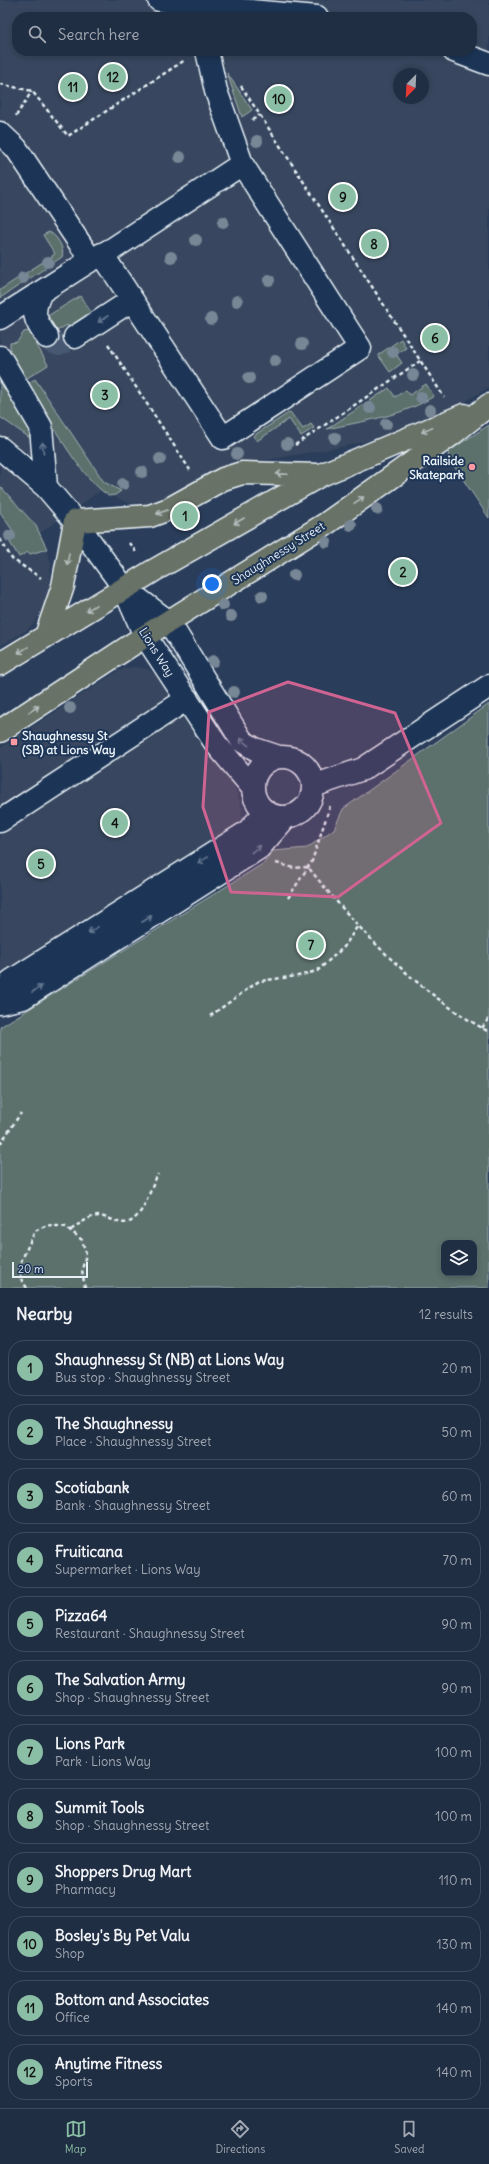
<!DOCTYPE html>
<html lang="en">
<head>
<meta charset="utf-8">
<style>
	:root { --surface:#202e44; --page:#28364b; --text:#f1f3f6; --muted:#a2a8b2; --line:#3d4a5d; --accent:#8abfa5 }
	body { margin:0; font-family:Delius,sans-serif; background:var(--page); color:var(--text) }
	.controls { position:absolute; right:12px; bottom:12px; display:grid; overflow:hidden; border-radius:8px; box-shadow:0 2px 6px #0003 }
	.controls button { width:36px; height:36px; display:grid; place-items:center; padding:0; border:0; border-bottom:1px solid var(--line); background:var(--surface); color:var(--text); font:20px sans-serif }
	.compass { position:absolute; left:393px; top:68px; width:36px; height:36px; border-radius:50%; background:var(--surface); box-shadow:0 2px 6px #0003; rotate:204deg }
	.scale { position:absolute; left:12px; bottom:10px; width:76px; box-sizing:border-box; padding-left:4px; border:2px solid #e8f1f8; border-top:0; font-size:11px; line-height:14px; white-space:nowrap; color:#e8f1f8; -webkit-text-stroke:3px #1d3557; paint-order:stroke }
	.you { position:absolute; left:212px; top:584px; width:14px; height:14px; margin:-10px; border:3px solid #fff; border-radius:50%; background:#1a73e8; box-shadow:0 0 0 6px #1a73e833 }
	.badge { display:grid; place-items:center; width:26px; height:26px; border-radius:50%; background:var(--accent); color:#111; font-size:13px; font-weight:700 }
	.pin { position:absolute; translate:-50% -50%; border:2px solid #fff; box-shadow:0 1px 4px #0006 }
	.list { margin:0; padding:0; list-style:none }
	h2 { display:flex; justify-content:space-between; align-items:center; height:52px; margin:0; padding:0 16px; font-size:17px }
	h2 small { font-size:13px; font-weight:400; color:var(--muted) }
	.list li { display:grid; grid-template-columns:26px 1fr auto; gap:12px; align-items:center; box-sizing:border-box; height:56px; margin:0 8px 8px; padding:0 8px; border:1px solid var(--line); border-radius:16px }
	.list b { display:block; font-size:15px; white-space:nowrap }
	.list p { margin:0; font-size:13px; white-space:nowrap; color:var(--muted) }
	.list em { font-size:13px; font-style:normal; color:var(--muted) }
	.icon { flex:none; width:22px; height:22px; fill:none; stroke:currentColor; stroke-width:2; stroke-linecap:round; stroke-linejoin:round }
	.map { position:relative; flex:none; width:489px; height:1288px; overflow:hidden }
	.search { position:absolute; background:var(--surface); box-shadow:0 2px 6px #0003; left:12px; right:12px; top:12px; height:44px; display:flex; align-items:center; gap:10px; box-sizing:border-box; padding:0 14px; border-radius:16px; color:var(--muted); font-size:15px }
	.sheet { height:820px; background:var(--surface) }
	nav { display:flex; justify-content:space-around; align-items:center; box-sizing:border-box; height:56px; border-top:1px solid var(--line); background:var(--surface); font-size:11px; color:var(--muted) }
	nav a { display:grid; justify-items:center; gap:2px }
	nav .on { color:var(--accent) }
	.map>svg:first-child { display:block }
	.built { fill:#39475e; fill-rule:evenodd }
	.green { fill:#5c706c; stroke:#a2b0b2; fill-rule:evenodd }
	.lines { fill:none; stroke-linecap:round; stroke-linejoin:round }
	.minor-tunnel { stroke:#465872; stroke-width:22; stroke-dasharray:22 11; stroke-linecap:butt }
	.minor-casing { stroke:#e8f1f8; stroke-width:25 }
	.major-casing { stroke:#e8f1f8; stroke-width:25 }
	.path { stroke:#e8f1f8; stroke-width:2.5; stroke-dasharray:4 3; stroke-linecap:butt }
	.minor { stroke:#1d3557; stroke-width:22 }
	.major { stroke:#697266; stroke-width:22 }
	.tree { fill:#788796 }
	.oneway { stroke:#64778f }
	.oneway2 { stroke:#b5bebe }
	.marked { fill:#cf6492; fill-opacity:0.2; stroke:#cf6492; stroke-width:3; stroke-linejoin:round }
	.poi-dot { fill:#ff9aa2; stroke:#1d3557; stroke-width:1.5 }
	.labels { text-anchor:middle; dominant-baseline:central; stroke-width:4; stroke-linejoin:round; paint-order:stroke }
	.poi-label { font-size:12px; font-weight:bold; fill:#e8f1f8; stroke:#1d3557; text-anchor:end }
	.street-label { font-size:12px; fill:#e8f1f8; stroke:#1d3557 }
</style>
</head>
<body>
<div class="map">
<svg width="489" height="1288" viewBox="0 0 489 1288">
	<rect width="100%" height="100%" fill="#2a3d5a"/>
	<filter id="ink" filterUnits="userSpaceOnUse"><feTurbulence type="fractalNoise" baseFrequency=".025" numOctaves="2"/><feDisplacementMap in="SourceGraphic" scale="8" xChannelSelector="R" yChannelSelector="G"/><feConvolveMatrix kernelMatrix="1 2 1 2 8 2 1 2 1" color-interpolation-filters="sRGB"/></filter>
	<g filter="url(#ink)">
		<path class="built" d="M 0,0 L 489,0 L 489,387 L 456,407 L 387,436 L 347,446 L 249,463 L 171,499 L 150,505 L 126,502 L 100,491 L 40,533 L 51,564 L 50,583 L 46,603 L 35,622 L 27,630 L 0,646 ZM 17,17 L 472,17 L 472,51 L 17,51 ZM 399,74 L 423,74 L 423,98 L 399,98 Z
			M 132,667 L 148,669 L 161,679 L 231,777 L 242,809 L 241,819 L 237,826 L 0,979 L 0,748 L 118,671 Z"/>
		<path class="green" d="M 227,73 L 252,110 L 242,117 Z
			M 49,232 C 57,235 65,249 62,257 L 0,298 L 0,290 L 55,254 L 43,235 Z
			M 80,296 L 91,312 L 68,327 L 67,325 L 57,331 L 53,330 L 46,317 Z
			M 29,331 L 48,365 L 24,380 C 18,368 9,357 10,343 L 17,342 L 24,332 Z
			M 401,339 L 406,348 L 396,354 L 402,363 L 390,372 L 378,355 Z
			M 0,378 L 36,433 L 30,438 L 0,417 Z
			M 35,379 L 104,482 L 121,491 L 115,495 L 109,496 C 78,476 48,416 27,384 Z
			M 426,384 L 434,396 C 404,416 363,421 327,429 L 389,388 L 395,397 L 406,390 L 410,395 Z
			M 290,412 L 303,429 L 311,424 L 314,428 L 301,436 L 289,419 L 257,441 L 253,436 Z
			M 489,425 L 489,518 L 448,457 L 449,451 Z
			M 0,486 L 36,526 L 47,549 L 30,554 L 28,552 L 19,557 L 6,536 L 13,531 L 0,512 Z
			M 489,704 L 489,1288 L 0,1288 L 0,1027 L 264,863 L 273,851 L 307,848 L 334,829 L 343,809 ZM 444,1243 L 474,1243 L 474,1273 L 444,1273 Z"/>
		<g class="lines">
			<path class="minor-tunnel" d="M 47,337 L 51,342 L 59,345 L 75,337"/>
			<g class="minor-casing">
				<path id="minor" d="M 159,0 L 197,6 L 317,17
					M 454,51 L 489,64
					M 0,133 L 16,148 L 91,260
					M 102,254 L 223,438 L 360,348 L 242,164
					M 41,292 C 31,313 34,319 47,337
					M 0,318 L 88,262 L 114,248 L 242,164 L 216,91 L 207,51
					M 75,337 L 132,300
					M 0,357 L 41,427 L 46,487
					M 0,448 L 46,487 L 75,521 L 124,588 L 145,636 L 216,744 L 252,787
					M 125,589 L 169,622 L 242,741 L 255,749 L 279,757
					M253 787a30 30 0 1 1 60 0a30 30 0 1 1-60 0Z
					M 313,786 L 363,769 L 489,686
					M 0,821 L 187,699
					M 1,1002 L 11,981 L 247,832 L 266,812
					M 0,1003 L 23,998 L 259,848 L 286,817"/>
			</g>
			<g class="major-casing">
				<path id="major" d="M 46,636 L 63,586 L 75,521 L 150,516 L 169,509 L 223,479 L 242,473 L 320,475
					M 0,664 L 153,571 L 321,475 L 464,415
					M 0,731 L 145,636 L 327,523 L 451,435 L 489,405"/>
			</g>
			<path class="path" d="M 0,84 L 32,91 L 68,136 L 185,60
				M 241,86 L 444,397
				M 16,116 L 32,91
				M 252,120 L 260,115
				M 108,344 L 190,470
				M 295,445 L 420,361
				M 0,539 L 12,559 L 41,578
				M 129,543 L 136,552
				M 276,863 L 294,868 L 308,867 C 360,932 416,991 489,1032
				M 288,898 L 312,861 L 330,806
				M 210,1016 L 259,981 L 298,976 L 317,971 L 344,947 L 357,927
				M 482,1028 L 489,1018
				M 0,1144 L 21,1113
				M 71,1230 C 79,1224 87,1217 98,1216 C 111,1216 123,1230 135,1218 C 146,1208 151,1187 158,1174
				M 27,1288 L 21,1279 L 19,1266 L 35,1231 L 47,1225 L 66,1227 L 82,1240 L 86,1254 L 82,1270 L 85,1288"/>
			<use href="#minor" class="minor"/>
			<use href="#major" class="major"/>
		</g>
		<g class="tree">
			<circle cx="257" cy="141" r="6"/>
			<circle cx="180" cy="157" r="6"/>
			<circle cx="223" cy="222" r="6"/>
			<circle cx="196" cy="240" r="6"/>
			<circle cx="171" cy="257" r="6"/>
			<circle cx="48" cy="262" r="6"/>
			<circle cx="23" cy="278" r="6"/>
			<circle cx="269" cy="280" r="6"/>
			<circle cx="237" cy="301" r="6"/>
			<circle cx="211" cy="319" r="6"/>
			<circle cx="302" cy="344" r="6"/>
			<circle cx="393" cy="352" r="6"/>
			<circle cx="275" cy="361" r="6"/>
			<circle cx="413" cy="375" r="6"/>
			<circle cx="249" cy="378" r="6"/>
			<circle cx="421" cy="397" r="6"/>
			<circle cx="370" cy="408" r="6"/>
			<circle cx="430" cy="410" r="6"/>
			<circle cx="386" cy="424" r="6"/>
			<circle cx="335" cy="438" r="6"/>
			<circle cx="287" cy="444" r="6"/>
			<circle cx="237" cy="454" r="6"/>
			<circle cx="160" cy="459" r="6"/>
			<circle cx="142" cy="472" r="6"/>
			<circle cx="123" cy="484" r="6"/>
			<circle cx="377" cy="509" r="6"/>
			<circle cx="351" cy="525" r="6"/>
			<circle cx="10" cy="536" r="6"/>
			<circle cx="326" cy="542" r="6"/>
			<circle cx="294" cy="575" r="6"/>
			<circle cx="262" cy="596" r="6"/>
			<circle cx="223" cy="605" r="6"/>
			<circle cx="231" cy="616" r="6"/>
			<circle cx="213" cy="661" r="6"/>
			<circle cx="234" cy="692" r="6"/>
			<circle cx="70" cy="708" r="6"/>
		</g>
		<defs><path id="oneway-shaft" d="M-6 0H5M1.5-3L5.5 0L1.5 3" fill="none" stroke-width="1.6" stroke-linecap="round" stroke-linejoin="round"/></defs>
		<g class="oneway">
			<use href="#oneway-shaft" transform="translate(103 319) rotate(147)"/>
			<use href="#oneway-shaft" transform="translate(43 448) rotate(-95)"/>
			<use href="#oneway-shaft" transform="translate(244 742) rotate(-141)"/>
			<use href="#oneway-shaft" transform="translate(256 849) rotate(-38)"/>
			<use href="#oneway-shaft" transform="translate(203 860) rotate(148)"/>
			<use href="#oneway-shaft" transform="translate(147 919) rotate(-33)"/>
			<use href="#oneway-shaft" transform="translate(93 930) rotate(148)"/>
			<use href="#oneway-shaft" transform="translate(37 989) rotate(-33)"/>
		</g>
		<g class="oneway2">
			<use href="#oneway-shaft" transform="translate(427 430) rotate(157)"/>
			<use href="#oneway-shaft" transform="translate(282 474) rotate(-178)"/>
			<use href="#oneway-shaft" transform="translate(359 500) rotate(-34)"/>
			<use href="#oneway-shaft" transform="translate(162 512) rotate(160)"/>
			<use href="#oneway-shaft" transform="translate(239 521) rotate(150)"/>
			<use href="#oneway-shaft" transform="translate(68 559) rotate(100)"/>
			<use href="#oneway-shaft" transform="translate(91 608) rotate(148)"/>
			<use href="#oneway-shaft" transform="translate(23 650) rotate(149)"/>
			<use href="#oneway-shaft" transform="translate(34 709) rotate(-33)"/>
		</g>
	</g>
	<path class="marked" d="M 288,682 L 395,713 L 441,823 L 338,897 L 231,892 L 203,807 L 209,712 Z"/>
	<g class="poi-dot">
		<circle cx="472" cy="467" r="4"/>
		<rect x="10" y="738" width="8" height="8" rx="2"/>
	</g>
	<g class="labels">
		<g class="poi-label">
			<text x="464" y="460">Railside<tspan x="464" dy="14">Skatepark</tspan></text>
			<text x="22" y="735" text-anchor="start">Shaughnessy St<tspan x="22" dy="14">(SB) at Lions Way</tspan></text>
		</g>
		<g class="street-label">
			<text transform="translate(278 553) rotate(-32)">Shaughnessy Street</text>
			<text transform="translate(157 652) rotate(58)">Lions Way</text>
		</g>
	</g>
</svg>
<div class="controls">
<button><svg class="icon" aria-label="layers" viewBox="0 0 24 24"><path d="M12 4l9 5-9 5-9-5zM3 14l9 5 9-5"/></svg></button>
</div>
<svg class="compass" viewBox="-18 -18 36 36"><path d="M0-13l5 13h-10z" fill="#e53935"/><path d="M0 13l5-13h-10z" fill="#a2a8b2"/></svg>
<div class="scale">20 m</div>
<div class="you"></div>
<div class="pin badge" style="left:185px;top:516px">1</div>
<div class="pin badge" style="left:403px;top:572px">2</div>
<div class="pin badge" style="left:105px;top:395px">3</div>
<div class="pin badge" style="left:115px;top:823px">4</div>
<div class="pin badge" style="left:41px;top:864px">5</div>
<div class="pin badge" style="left:435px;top:338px">6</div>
<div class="pin badge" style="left:311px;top:945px">7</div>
<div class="pin badge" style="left:374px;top:244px">8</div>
<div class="pin badge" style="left:343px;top:197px">9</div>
<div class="pin badge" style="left:279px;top:99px">10</div>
<div class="pin badge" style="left:73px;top:87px">11</div>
<div class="pin badge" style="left:113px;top:77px">12</div>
<div class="search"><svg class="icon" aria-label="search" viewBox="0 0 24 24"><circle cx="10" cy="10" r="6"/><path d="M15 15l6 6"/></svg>Search here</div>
</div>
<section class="sheet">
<h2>Nearby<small>12 results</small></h2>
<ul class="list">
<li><span class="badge">1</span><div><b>Shaughnessy St (NB) at Lions Way</b><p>Bus stop · Shaughnessy Street</p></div><em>20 m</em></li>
<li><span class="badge">2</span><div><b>The Shaughnessy</b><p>Place · Shaughnessy Street</p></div><em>50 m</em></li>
<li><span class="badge">3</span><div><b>Scotiabank</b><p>Bank · Shaughnessy Street</p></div><em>60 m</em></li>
<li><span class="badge">4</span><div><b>Fruiticana</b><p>Supermarket · Lions Way</p></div><em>70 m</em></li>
<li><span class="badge">5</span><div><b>Pizza64</b><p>Restaurant · Shaughnessy Street</p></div><em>90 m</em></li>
<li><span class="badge">6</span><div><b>The Salvation Army</b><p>Shop · Shaughnessy Street</p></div><em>90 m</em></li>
<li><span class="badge">7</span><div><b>Lions Park</b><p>Park · Lions Way</p></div><em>100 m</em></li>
<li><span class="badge">8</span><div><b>Summit Tools</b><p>Shop · Shaughnessy Street</p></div><em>100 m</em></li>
<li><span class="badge">9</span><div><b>Shoppers Drug Mart</b><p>Pharmacy</p></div><em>110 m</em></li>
<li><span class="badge">10</span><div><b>Bosley's By Pet Valu</b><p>Shop</p></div><em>130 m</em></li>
<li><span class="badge">11</span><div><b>Bottom and Associates</b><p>Office</p></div><em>140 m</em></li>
<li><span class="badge">12</span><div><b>Anytime Fitness</b><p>Sports</p></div><em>140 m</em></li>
</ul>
</section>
<nav>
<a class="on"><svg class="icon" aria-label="map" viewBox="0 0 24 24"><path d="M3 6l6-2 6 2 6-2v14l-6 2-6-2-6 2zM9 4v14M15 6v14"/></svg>Map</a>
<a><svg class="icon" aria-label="directions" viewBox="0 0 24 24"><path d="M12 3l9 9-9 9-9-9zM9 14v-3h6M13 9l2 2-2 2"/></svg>Directions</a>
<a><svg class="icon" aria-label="saved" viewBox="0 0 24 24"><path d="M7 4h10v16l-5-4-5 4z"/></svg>Saved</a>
</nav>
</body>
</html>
